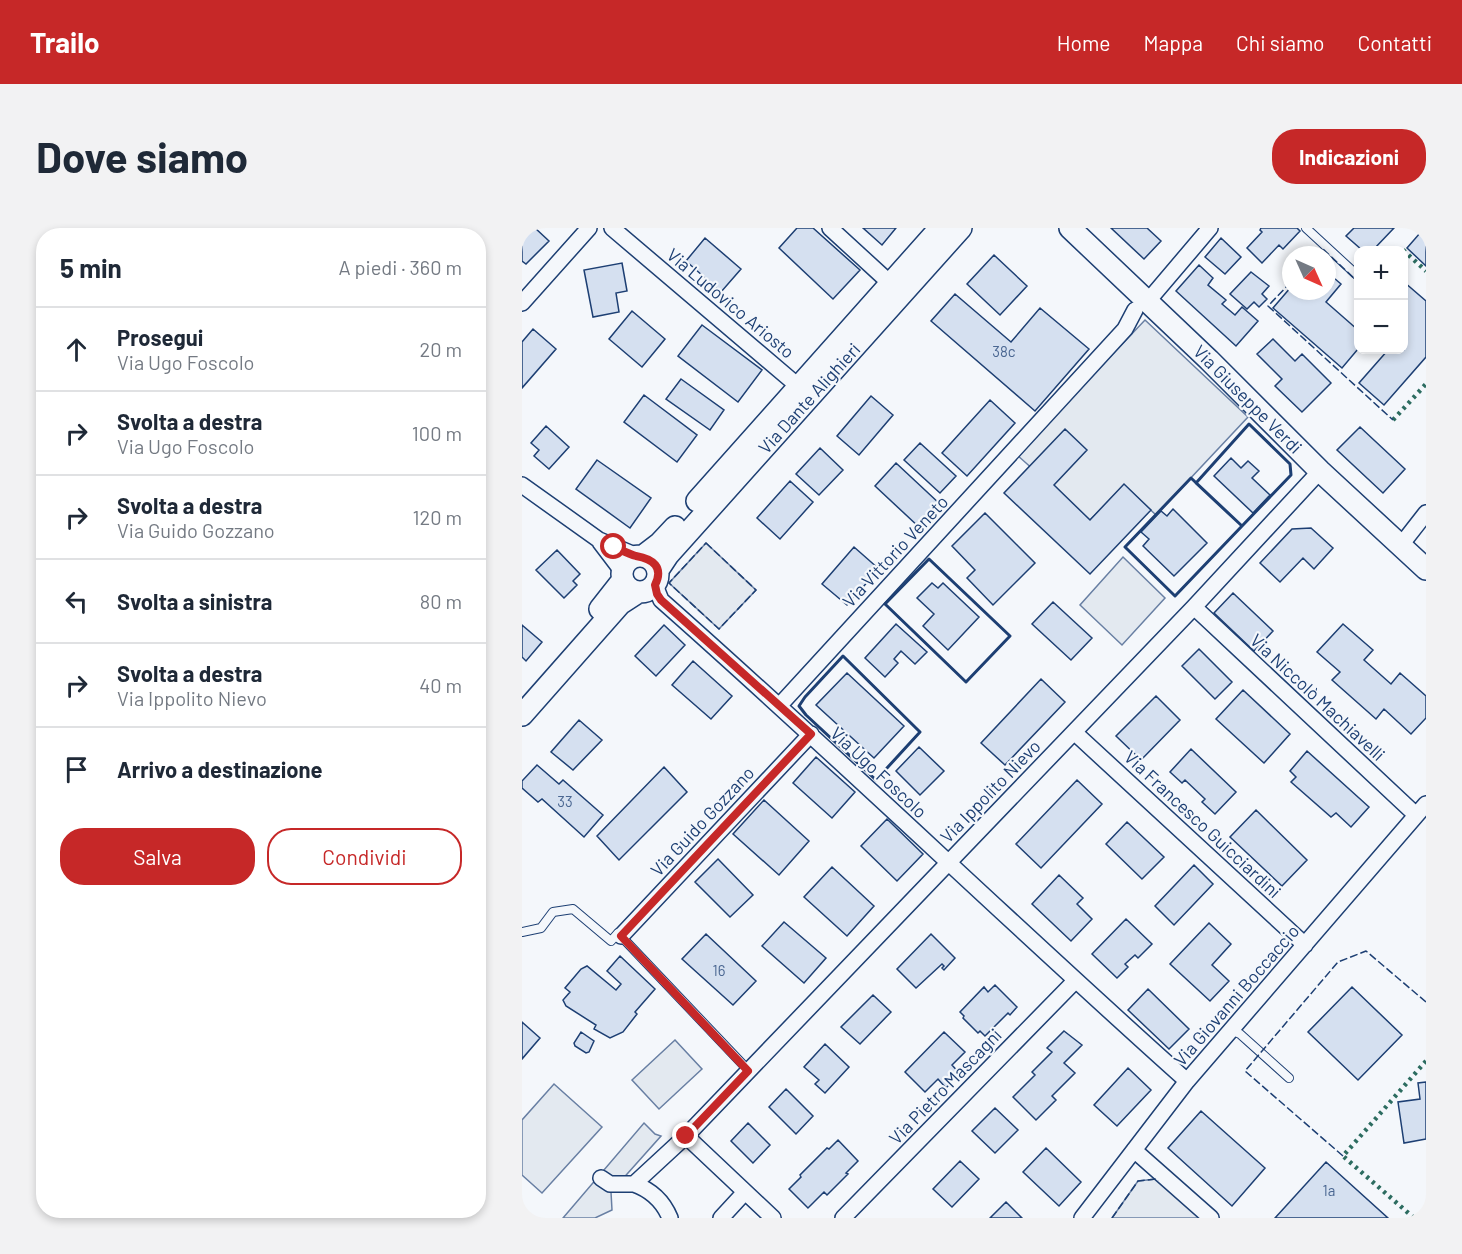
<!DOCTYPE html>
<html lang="it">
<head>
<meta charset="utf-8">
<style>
	:root { --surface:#fff; --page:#f2f2f3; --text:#1f2937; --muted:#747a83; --line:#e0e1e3; --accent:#c62828 }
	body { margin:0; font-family:Barlow,sans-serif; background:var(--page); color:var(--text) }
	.controls { position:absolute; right:18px; top:18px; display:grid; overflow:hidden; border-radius:12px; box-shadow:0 3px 9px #0003 }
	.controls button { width:54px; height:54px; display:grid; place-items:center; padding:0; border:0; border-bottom:2px solid var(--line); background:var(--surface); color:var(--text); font:30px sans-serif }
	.compass { position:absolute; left:760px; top:18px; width:54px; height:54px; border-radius:50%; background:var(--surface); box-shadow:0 3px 9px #0003; rotate:135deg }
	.stop { position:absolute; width:18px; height:18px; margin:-14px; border:4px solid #c62828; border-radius:50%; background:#fff }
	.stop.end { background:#c62828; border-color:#fff; box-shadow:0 2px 6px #0008 }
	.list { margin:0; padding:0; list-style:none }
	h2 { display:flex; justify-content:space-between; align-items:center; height:78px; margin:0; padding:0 24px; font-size:26px }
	h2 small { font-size:20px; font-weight:400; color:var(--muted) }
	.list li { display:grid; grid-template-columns:39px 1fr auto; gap:18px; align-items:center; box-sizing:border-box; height:84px; padding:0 24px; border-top:2px solid var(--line) }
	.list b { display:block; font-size:22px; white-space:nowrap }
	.list p { margin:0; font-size:20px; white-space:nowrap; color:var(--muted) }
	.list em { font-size:20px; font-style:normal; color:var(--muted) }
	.actions { display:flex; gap:12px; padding:18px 24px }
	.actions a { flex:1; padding:14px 0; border:2px solid var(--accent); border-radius:24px; text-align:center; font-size:21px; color:var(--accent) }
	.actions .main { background:var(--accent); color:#fff }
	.icon { flex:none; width:33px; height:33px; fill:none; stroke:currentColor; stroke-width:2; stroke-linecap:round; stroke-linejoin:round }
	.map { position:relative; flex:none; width:904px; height:990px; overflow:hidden; border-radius:24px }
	header { display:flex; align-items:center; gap:36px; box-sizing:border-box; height:84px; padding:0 30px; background:var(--accent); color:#fff }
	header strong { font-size:28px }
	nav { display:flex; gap:33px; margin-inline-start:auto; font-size:21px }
	.intro { display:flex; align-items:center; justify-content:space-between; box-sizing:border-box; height:144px; padding:0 36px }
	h1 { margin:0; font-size:42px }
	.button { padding:15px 27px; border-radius:24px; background:var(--accent); color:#fff; font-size:21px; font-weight:700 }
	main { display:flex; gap:36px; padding:0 36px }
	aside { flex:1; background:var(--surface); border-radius:24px; box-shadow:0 3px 9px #0003 }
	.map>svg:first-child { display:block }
	.green { fill:#e3e9f0; stroke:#687fa3; stroke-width:1.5 }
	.building { fill:#d5e0f0; stroke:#1d3f73; stroke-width:1.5 }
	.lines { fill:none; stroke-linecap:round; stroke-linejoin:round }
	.lane-casing { stroke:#1d3f73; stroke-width:10 }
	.street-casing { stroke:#1d3f73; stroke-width:18 }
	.secondary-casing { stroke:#1d3f73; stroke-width:24 }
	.lane { stroke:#f4f7fb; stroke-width:8 }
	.street { stroke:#f4f7fb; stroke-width:15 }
	.secondary { stroke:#f4f7fb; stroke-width:21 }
	.hedge { stroke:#2c6c60; stroke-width:4.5; stroke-dasharray:3 4.5; stroke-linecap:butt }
	.fence { stroke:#1d3f73; stroke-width:1.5; stroke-dasharray:8 3; stroke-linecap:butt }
	.wall { stroke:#1d3f73; stroke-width:3 }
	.route { stroke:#c62828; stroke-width:8 }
	.labels { text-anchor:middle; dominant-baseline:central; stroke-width:4.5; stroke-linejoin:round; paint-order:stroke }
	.number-label { font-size:15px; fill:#4b6792 }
	.street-label { font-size:18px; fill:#1d3f73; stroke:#f4f7fb }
</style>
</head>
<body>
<header>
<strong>Trailo</strong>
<nav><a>Home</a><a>Mappa</a><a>Chi siamo</a><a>Contatti</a></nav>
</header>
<div class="intro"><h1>Dove siamo</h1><a class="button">Indicazioni</a></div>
<main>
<aside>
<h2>5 min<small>A piedi · 360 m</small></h2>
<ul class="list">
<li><svg class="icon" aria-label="ahead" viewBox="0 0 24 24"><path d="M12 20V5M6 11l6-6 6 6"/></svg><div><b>Prosegui</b><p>Via Ugo Foscolo</p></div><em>20 m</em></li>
<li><svg class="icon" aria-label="right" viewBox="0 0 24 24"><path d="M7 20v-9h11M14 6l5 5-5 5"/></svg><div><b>Svolta a destra</b><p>Via Ugo Foscolo</p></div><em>100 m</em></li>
<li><svg class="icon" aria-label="right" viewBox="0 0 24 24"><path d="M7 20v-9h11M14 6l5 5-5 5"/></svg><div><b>Svolta a destra</b><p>Via Guido Gozzano</p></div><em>120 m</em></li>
<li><svg class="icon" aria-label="left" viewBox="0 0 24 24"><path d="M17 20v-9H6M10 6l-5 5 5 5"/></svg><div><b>Svolta a sinistra</b></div><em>80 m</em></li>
<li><svg class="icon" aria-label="right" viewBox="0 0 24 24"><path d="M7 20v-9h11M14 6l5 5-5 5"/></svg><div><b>Svolta a destra</b><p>Via Ippolito Nievo</p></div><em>40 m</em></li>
<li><svg class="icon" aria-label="arrive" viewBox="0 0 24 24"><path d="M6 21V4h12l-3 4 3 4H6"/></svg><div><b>Arrivo a destinazione</b></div></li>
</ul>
<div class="actions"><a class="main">Salva</a><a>Condividi</a></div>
</aside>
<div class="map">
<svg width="904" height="990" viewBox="0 0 904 990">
	<rect width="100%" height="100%" fill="#f4f7fb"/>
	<path class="green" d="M 623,92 L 726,189 L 634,287 L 602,257 L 568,292 L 495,227 Z
		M 184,315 L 234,362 L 197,401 L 147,355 Z
		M 601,329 L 643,370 L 600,417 L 558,377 Z
		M 153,812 L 180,841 L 137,881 L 110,852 Z
		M 32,856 L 80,899 L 20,965 L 0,947 L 0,892 Z
		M 122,895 L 133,906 L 139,908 L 89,964 L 90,982 L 73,990 L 41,990 Z
		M 634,951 L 679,990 L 590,990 L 616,953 Z"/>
	<path class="building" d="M 0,0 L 13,0 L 27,13 L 4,36 L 0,33 Z
		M 275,0 L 291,0 L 338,42 L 311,71 L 257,20 Z
		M 341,0 L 374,0 L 360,17 Z
		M 589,0 L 625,0 L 639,13 L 622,31 Z
		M 739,0 L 775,0 L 778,3 L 761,21 L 757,17 L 740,35 L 725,20 L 740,4 L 738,2 Z
		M 832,0 L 872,0 L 851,22 L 840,22 L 824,8 Z
		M 898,5 L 904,11 L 904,38 L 885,20 Z
		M 183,10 L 219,41 L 199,64 L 164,33 Z
		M 699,10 L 719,29 L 703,46 L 683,29 Z
		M 472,27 L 505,58 L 478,87 L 445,56 Z
		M 100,35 L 105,63 L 94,65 L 97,84 L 71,89 L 62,42 Z
		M 677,37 L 691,50 L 686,57 L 704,72 L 700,76 L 713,87 L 720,79 L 736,93 L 714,118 L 654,63 Z
		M 729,44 L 747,58 L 740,66 L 745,71 L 737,79 L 732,74 L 725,81 L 708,66 Z
		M 805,44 L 819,56 L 804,74 L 836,102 L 836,121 L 820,140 L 751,80 L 769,59 L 769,63 L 805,63 Z
		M 882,54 L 904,73 L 904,129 L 862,177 L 837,155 L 866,122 L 882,122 L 882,104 L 884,102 L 882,99 Z
		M 433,66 L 489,114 L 518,80 L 567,121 L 513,183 L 409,93 Z
		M 110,83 L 143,111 L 120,139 L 87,111 Z
		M 180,97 L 240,142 L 216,174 L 156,128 Z
		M 11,101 L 34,121 L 0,160 L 0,114 Z
		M 751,111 L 773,133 L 780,126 L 809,155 L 780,184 L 753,158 L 760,151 L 735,126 Z
		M 159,151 L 202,182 L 188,202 L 144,171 Z
		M 122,167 L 175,207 L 155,234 L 102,194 Z
		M 349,168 L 371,187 L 337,227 L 315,208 Z
		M 468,172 L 493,195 L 445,248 L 420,225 Z
		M 24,198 L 47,219 L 27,241 L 12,228 L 17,222 L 9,215 Z
		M 838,199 L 883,241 L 861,265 L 815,222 Z
		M 543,201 L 565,222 L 532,257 L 568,292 L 602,256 L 629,282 L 568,346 L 482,265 Z
		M 398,215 L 434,248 L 418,265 L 382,232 Z
		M 298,220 L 321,242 L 297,267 L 274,246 Z
		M 709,230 L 719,240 L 726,233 L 737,243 L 730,250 L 748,267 L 731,285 L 692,248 Z
		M 75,232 L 129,270 L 108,300 L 54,261 Z
		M 374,235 L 419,277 L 398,300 L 353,258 Z
		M 268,253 L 291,274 L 258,311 L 235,290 Z
		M 651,281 L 685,315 L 652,348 L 621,318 L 627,311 L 619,304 L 639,283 L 645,288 Z
		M 463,285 L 513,335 L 471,377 L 445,350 L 453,342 L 430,318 Z
		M 789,300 L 811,320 L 792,341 L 781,330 L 758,354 L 738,335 L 770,301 Z
		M 332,319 L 357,341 L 325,377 L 300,356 Z
		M 35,322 L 58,346 L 51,353 L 55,357 L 42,370 L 14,342 Z
		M 410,355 L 416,360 L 421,355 L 457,389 L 426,422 L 401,398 L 412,386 L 395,370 Z
		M 711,365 L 751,403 L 732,423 L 692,385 Z
		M 531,374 L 570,410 L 549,432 L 510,396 Z
		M 374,396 L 405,424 L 393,436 L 379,423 L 372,431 L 376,435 L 363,449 L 343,430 Z
		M 821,396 L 851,422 L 842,432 L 869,456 L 878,445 L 904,468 L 904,490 L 889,506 L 862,481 L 854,491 L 810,452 L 818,444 L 795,424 Z
		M 0,397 L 20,414 L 4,433 L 0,429 Z
		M 142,397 L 163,417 L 134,448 L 113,428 Z
		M 677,421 L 710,454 L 693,471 L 660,438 Z
		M 171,433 L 210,468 L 189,491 L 150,457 Z
		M 325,445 L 382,498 L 352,530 L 294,477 Z
		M 519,451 L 543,474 L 483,537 L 459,515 Z
		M 721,462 L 768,506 L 742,535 L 694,491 Z
		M 634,468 L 658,492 L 619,532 L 594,508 Z
		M 57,492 L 80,512 L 51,542 L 29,524 Z
		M 397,519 L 422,543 L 398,567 L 374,543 Z
		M 669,521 L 714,564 L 693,586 L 680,574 L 683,571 L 663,552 L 660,555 L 648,544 Z
		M 785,523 L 847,579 L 829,599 L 814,585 L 809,589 L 769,554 L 774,549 L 768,543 Z
		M 294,529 L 333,564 L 310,590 L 271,555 Z
		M 15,537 L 37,556 L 41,552 L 81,587 L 62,609 L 20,571 L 16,574 L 0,560 L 0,553 Z
		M 142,539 L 165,564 L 97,632 L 75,608 Z
		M 555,552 L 580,576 L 519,640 L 494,616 Z
		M 242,572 L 287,613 L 257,647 L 211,606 Z
		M 734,582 L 785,632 L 760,658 L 708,609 Z
		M 365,591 L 401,626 L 375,653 L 339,618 Z
		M 605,594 L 642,629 L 620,651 L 584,616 Z
		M 196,631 L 231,667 L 208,689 L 173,654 Z
		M 672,637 L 691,656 L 652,697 L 633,678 Z
		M 310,639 L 352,678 L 325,708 L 282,669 Z
		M 537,647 L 561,670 L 555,676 L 570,691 L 549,713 L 510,676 Z
		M 604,691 L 630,716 L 616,730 L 613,727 L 603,736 L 606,739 L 595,750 L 570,726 Z
		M 262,694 L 304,730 L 282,755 L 240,718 Z
		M 687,695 L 709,716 L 690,737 L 707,753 L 688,773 L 648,736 Z
		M 184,706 L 234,753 L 211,777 L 160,731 Z
		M 409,706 L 433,730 L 422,742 L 420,740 L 422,738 L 420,736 L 394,760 L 375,741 Z
		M 98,728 L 133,761 L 113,784 L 115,786 L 101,804 L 88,810 L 72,801 L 74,797 L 44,778 L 41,772 L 48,764 L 43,760 L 59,741 L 65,738 L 94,762 L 99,756 L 85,743 Z
		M 473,757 L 495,779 L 488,787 L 486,785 L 463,808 L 458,803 L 456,805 L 441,790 L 442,788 L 438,784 L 462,759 L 466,764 Z
		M 830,759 L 880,807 L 836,852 L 786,804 Z
		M 626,761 L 667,801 L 647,821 L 606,782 Z
		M 351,767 L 369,784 L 338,816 L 319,799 Z
		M 0,794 L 18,810 L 0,831 Z
		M 542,803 L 560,817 L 542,835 L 553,845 L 530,868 L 534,872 L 514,892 L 491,869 L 513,847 L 510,844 L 530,824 L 525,820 Z
		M 59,804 L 72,813 L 67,824 L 64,825 L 53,818 L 52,815 Z
		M 422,804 L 443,824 L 430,837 L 438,846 L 424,860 L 416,851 L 403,864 L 383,844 Z
		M 303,816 L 327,839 L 303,865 L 293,856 L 297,852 L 282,839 Z
		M 606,840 L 629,862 L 595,898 L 572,877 Z
		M 904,854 L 904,911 L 882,915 L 876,874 L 898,871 L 896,855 Z
		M 264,861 L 291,888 L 274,906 L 247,879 Z
		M 473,880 L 496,902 L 473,925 L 450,903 Z
		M 679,883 L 743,940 L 710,978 L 646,920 Z
		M 226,895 L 248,917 L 231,935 L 209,913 Z
		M 316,912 L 336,933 L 324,945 L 326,946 L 305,967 L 302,964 L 286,980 L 267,961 L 279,949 L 278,947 L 305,920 L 307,921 Z
		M 524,920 L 559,954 L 537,978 L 501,944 Z
		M 438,933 L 457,951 L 430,979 L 411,961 Z
		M 804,934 L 866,990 L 753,990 Z
		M 484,974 L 500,990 L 468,990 Z"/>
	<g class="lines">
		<g class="lane-casing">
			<path id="lane" d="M 784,0 L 836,48
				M 0,704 L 19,700 L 31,684 L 51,681 L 89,713 L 96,705 L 227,843
				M 709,802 L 718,806 L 767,850"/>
		</g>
		<g class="street-casing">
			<path id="street" d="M 90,0 L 276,158
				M 308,0 L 369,56
				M 626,73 L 688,0
				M 0,75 L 67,0
				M 0,257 L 77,312 L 115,328
				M 78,314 L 100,343
				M 879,317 L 904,285
				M 133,357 L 139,372 C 317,529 488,695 665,853
				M 672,379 L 894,587
				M 258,477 L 603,101 L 613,82
				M 552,504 L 783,717
				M 99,708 L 289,506
				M 164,908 L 251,990
				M 612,922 L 689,990
				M 79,950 L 88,956 L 112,956 L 164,908 L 672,379 L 798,243
				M 112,956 C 129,962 141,973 148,990
				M 199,990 L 223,964
				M 321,990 L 553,753
				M 560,990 L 665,853 L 904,576"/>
		</g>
		<g class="secondary-casing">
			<path id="secondary" d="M 548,0 L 687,132 L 798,243 L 904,341
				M 175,273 L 418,0
				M100 346a18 18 0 1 1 36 0a18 18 0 1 1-36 0Z
				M 121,328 L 138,315 L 153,299
				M 136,342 L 146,327 L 439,0
				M 78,381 L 100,353
				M 0,487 L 98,376 L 115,365"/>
		</g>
		<use href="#lane" class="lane"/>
		<use href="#street" class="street"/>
		<use href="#secondary" class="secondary"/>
		<path class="hedge" d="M 881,22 L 904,43
			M 871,192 L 904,156
			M 892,990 L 821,928 L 904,833"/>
		<path class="fence" d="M 794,27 L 800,20 L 836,54
			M 769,54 L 746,78 L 871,192
			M 184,315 L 234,362 L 197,401 L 147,355 Z
			M 821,928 L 723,843 L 816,734 L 844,723 L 904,774
			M 590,990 L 616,953 L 634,951 L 636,953"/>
		<path class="wall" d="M 727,196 L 768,236 L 769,247 L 720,298 L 674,255 Z
			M 669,250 L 720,298 L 653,368 L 603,319 Z
			M 407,331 L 488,408 L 444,454 L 363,376 Z
			M 321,428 L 398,504 L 354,552 L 284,487 L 277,478 L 283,469 Z"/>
	</g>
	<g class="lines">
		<path class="route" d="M 92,319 C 99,322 107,326 114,328 C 131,331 142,339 133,357 L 135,366 L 139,372 L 289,506 L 99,708 L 226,843 L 164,908"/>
	</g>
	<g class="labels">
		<g class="number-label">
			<text x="482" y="123">38c</text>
			<text x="43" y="573">33</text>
			<text x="197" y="742">16</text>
			<text x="807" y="962">1a</text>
		</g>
		<g class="street-label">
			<text transform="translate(209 75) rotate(40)">Via Ludovico Ariosto</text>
			<text transform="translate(287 170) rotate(-48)">Via Dante Alighieri</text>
			<text transform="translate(726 171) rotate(45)">Via Giuseppe Verdi</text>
			<text transform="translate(373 323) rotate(-47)">Via Vittorio Veneto</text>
			<text transform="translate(796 469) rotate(43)">Via Niccolò Machiavelli</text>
			<text transform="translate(357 544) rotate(43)">Via Ugo Foscolo</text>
			<text transform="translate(468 563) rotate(-46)">Via Ippolito Nievo</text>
			<text transform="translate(180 593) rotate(-47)">Via Guido Gozzano</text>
			<text transform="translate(681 596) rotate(43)">Via Francesco Guicciardini</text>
			<text transform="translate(714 767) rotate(-49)">Via Giovanni Boccaccio</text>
			<text transform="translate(423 858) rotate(-46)">Via Pietro Mascagni</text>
		</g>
	</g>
</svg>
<div class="controls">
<button>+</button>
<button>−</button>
</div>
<svg class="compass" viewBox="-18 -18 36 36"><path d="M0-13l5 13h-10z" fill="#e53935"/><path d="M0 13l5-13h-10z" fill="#747a83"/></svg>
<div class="stop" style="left:92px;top:319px"></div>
<div class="stop end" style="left:164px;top:908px"></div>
</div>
</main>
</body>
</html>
